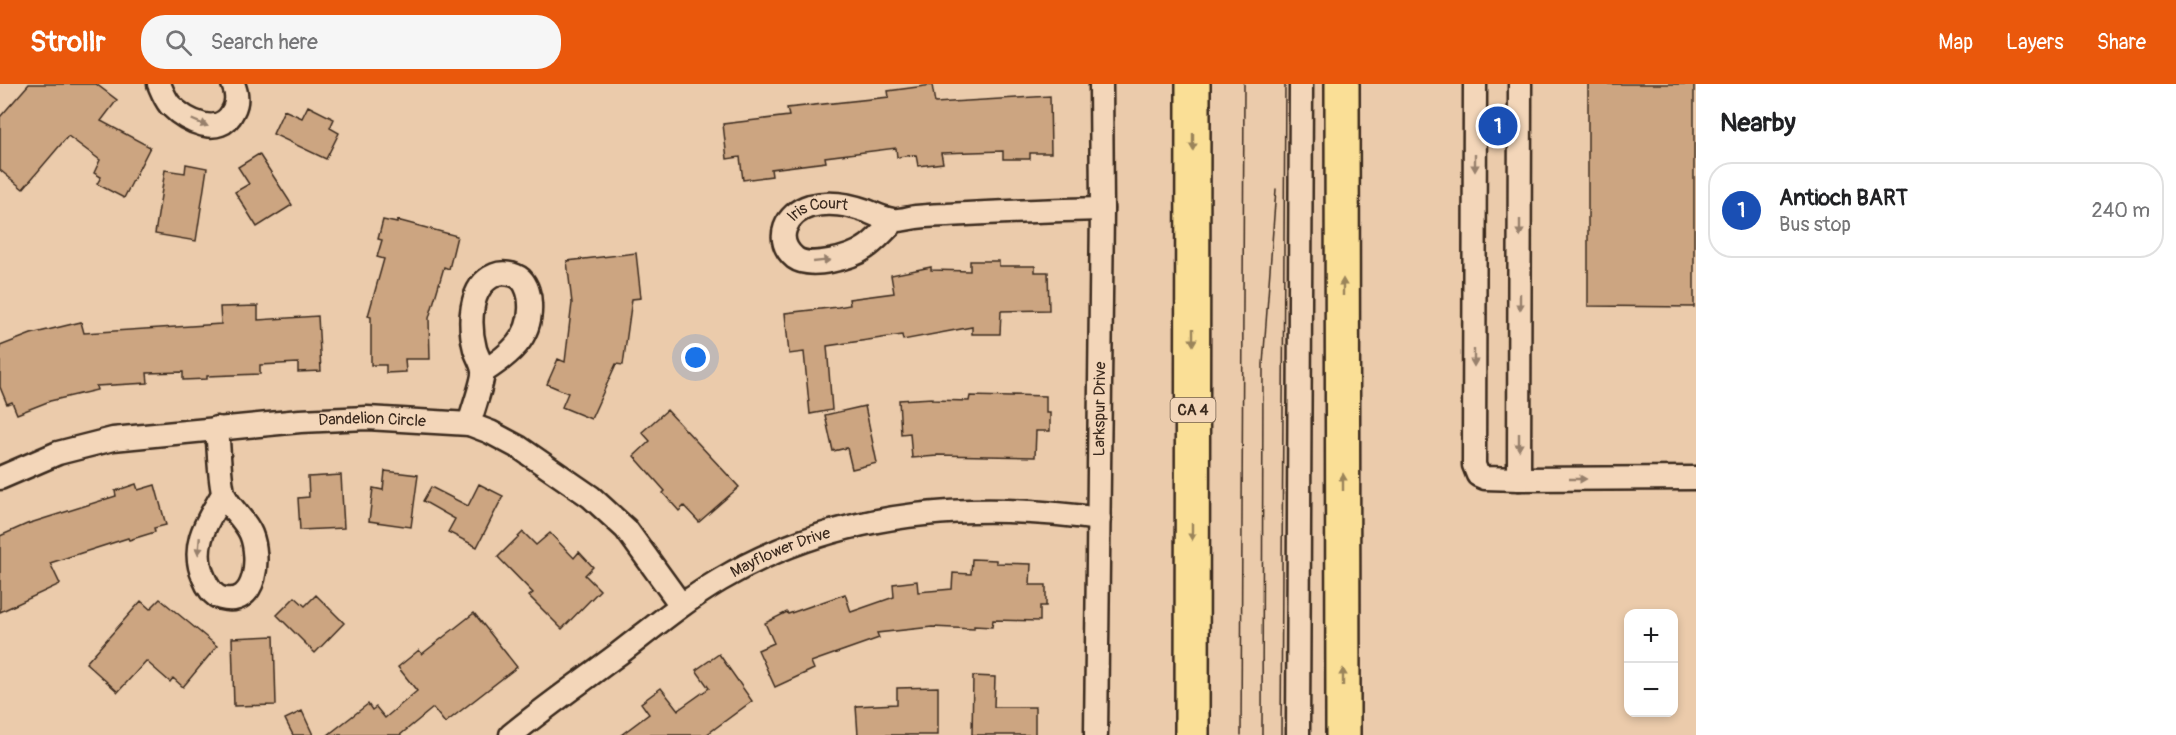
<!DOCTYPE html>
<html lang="en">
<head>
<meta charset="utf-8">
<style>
	:root { --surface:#fff; --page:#f6f6f6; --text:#202124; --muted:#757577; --line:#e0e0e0; --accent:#ea580c }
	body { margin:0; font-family:Pangolin,sans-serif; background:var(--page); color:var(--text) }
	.controls { position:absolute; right:18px; bottom:18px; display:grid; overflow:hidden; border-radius:12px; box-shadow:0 3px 9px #0003 }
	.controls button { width:54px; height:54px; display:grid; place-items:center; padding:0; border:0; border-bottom:2px solid var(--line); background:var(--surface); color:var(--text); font:30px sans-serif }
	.you { position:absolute; left:696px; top:274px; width:21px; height:21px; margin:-15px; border:4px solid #fff; border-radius:50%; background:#1a73e8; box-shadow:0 0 0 9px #1a73e833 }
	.badge { display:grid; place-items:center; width:39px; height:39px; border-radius:50%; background:var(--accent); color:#fff; font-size:20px; font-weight:700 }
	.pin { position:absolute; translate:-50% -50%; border:3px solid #fff; box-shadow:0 2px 6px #0006 }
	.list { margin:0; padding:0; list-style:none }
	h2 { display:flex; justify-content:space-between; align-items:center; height:78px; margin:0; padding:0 24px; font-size:26px }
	h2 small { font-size:20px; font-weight:400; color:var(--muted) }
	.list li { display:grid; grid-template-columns:39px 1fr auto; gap:18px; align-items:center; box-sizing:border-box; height:96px; margin:0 12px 12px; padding:0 12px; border:2px solid var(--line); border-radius:24px }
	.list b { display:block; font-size:22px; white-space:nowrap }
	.list p { margin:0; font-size:20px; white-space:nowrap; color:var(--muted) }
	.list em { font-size:20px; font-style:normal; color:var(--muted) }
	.icon { flex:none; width:33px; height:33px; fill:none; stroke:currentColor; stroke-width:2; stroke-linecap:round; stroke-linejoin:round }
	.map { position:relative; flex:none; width:1696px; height:651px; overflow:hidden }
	header { display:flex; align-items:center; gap:36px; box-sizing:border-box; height:84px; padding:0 30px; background:var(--accent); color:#fff }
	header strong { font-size:28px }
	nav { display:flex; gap:33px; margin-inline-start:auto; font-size:21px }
	.search { width:420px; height:54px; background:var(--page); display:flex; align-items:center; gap:15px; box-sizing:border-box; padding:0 21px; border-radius:24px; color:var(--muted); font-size:22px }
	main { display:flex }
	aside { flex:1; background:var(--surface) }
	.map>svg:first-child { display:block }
	.building { fill:#cca581; stroke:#3b2a1e; stroke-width:1.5 }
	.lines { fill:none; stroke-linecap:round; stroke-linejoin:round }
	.minor-casing { stroke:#3b2a1e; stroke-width:27 }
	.highway-casing { stroke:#3b2a1e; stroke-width:38 }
	.minor { stroke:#f3d6b9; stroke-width:22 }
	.highway { stroke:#fadf96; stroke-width:33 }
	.tram { stroke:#3b2a1e; stroke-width:1.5 }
	.oneway { fill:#97806c }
	.oneway2 { fill:#9a845a }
	.labels { text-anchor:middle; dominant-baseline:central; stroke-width:4.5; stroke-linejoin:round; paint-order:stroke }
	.shield { fill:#f3d6b9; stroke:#725e4c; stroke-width:1.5 }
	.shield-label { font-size:15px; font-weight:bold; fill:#3b2a1e }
	.street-label { font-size:16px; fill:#3b2a1e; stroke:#f3d6b9 }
</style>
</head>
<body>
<header>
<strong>Strollr</strong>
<div class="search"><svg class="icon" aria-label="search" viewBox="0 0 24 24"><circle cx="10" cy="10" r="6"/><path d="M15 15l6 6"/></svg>Search here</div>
<nav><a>Map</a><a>Layers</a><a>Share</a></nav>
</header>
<main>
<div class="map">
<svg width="1696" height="651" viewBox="0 0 1696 651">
	<rect width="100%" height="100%" fill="#ebcbab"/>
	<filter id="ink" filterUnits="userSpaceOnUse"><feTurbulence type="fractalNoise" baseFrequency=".0167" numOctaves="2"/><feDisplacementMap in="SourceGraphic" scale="12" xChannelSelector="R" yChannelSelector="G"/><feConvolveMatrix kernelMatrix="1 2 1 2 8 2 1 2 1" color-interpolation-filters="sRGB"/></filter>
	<g filter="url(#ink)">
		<path class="building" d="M 29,0 L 96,0 L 117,16 L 101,37 L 150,63 L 124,114 L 97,100 L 101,93 L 94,89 L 100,76 L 68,52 L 23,105 L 0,86 L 0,33 Z
			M 1588,0 L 1694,0 L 1694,223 L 1588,222 Z
			M 932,1 L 935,19 L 1050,12 L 1051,69 L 1030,69 L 1030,75 L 1003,75 L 1003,67 L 941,69 L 943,79 L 918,82 L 916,71 L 897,73 L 896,64 L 825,73 L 826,78 L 771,85 L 772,92 L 743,96 L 740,73 L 727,75 L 723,40 L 789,32 L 787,24 L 889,13 L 888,7 Z
			M 308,22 L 334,35 L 330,44 L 339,49 L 326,75 L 273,50 L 284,26 L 302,34 Z
			M 259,70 L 292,121 L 257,143 L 235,108 L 249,100 L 238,83 Z
			M 186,80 L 207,84 L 196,157 L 155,150 L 165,86 L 185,89 Z
			M 383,136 L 397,139 L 397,136 L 457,152 L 449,185 L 444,183 L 429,234 L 430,275 L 405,275 L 406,288 L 386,289 L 386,281 L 371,281 L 371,233 L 368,232 L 384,175 L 377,173 L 382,156 L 378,155 Z
			M 636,169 L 641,214 L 632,215 L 623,281 L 616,280 L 591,335 L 562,323 L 568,309 L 547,300 L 558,275 L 565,278 L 572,219 L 567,177 Z
			M 970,177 L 999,177 L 999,182 L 1035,182 L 1035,188 L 1048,188 L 1049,226 L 1001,227 L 1000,250 L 972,250 L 972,243 L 903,256 L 902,251 L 827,262 L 832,326 L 810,330 L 804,268 L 789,270 L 785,229 L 838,223 L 850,221 L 849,215 L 894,209 L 891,191 L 931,183 L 931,186 L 970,187 Z
			M 258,222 L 258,236 L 318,232 L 321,287 L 298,288 L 298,279 L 260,281 L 260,290 L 207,292 L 207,295 L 183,296 L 183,288 L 147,289 L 148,299 L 96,302 L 97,306 L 50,317 L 17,330 L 12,318 L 7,320 L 0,303 L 0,262 L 31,250 L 81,238 L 84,249 L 221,240 L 220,223 Z
			M 1012,311 L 1046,312 L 1046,329 L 1050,329 L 1050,347 L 1036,347 L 1035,373 L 937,371 L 937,372 L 912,374 L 910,349 L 901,350 L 899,316 L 932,314 L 932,316 L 969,317 L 970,312 L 1012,313 Z
			M 865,322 L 877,379 L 852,385 L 847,364 L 833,367 L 825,331 Z
			M 667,326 L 739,403 L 699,438 L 684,422 L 679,427 L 663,409 L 665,407 L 634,372 L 650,357 L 642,348 Z
			M 385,387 L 418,391 L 411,443 L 369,437 L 373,404 L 383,406 Z
			M 341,391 L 344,444 L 300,446 L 298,414 L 309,413 L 308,393 Z
			M 136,400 L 138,406 L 155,401 L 166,441 L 154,444 L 155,448 L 129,456 L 128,454 L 50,479 L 60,500 L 0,528 L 0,452 L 27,440 L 116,412 L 115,407 Z
			M 479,400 L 503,412 L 477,463 L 448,448 L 455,435 L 423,417 L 431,403 L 468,422 Z
			M 523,448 L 536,461 L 550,449 L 574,474 L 579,468 L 593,483 L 585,491 L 600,506 L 562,545 L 529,512 L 533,509 L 498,473 Z
			M 972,475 L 996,476 L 996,479 L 1031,480 L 1030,501 L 1046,501 L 1046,522 L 1040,522 L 1040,537 L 993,536 L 992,543 L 974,542 L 974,545 L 932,543 L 877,549 L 879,554 L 811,578 L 814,585 L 775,603 L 758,566 L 774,559 L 765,539 L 787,528 L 788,530 L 845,510 L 851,528 L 894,513 L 893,500 L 917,497 L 918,508 L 952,505 L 953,489 L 971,490 Z
			M 316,511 L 344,539 L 315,569 L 277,531 L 295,513 L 305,522 Z
			M 160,515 L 217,562 L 183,603 L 173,594 L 170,598 L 146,577 L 118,608 L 86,579 L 141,517 L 150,525 Z
			M 474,529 L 517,583 L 445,639 L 433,624 L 400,651 L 328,651 L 368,620 L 372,626 L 376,623 L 385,634 L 417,607 L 398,583 L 419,566 L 422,570 Z
			M 274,552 L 276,621 L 234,622 L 232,554 Z
			M 719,570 L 752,617 L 706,651 L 621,651 L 649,630 L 641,619 L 661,604 L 678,626 L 709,604 L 696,586 Z
			M 973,592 L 995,593 L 994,623 L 1035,623 L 1035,651 L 972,651 Z
			M 938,603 L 938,651 L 858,651 L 856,622 L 897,620 L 897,604 Z
			M 302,627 L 313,651 L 293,651 L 285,635 Z"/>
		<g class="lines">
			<g class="minor-casing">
				<g id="minor">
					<path d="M 159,0 C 162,7 165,15 170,21 C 186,37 220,55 233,27 C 238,18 237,9 233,0"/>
					<path d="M 1475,0 L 1474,381 L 1478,391 L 1485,394 L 1519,395 L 1696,394"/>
					<path id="s1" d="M 895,137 C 885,145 876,157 865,164 C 851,174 810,185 795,174 C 773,156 786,129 810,122 C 830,117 848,120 867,127 C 876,131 884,135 893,136 C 900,137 908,134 916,133 C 926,132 937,131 947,131 C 999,128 1051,126 1102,125"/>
					<path d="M 469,340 C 472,329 484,296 483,287 C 482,279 477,272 475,265 C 469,242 468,202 495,191 C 502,188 514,189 521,195 C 527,201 530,212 530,220 C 532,254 508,272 483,288"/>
					<path d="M 217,344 C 219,363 219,391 223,408 C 227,422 245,435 251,450 C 260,472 258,524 221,514 C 213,512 207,502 204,494 C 189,462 208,436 223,410"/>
					<path id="s2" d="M 0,394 L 58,369 L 113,355 L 300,337 L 367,334 L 469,340 L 490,348 L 520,364 L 591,413 L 626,445 L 681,521"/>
					<path d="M 1519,395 L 1520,0"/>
					<path id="s3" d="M 511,651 C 545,623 581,598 617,571 C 651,545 683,518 720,496 C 836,427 968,416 1099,435"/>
					<path id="s4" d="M 1096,651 L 1102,125 L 1101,0"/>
					<path d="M 1298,651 L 1301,0"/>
				</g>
			</g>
			<g class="highway-casing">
				<path id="highway" d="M 1342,0 L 1343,651
					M 1192,651 L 1193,0"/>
			</g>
			<use href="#minor" class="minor"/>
			<use href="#highway" class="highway"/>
			<path class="tram" d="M 1241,651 L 1244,0
				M 1262,651 L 1263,280 L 1276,105
				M 1281,651 L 1285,0"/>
		</g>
		<defs><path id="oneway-solid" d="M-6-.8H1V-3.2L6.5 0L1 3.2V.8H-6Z" transform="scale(1.5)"/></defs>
		<g class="oneway">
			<use href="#oneway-solid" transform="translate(200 39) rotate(23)"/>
			<use href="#oneway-solid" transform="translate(1475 79) rotate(90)"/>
			<use href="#oneway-solid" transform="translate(1520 144) rotate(90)"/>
			<use href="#oneway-solid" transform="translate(822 177) rotate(-6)"/>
			<use href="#oneway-solid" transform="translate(1520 218) rotate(90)"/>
			<use href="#oneway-solid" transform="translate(1474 274) rotate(90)"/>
			<use href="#oneway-solid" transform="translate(1519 358) rotate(90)"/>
			<use href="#oneway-solid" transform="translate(1578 395)"/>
			<use href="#oneway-solid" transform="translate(199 462) rotate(95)"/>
		</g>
		<g class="oneway2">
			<use href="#oneway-solid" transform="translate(1193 58) rotate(90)"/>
			<use href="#oneway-solid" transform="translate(1343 203) rotate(-90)"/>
			<use href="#oneway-solid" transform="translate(1193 253) rotate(90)"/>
			<use href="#oneway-solid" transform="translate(1343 398) rotate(-90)"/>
			<use href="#oneway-solid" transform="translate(1192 448) rotate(90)"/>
			<use href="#oneway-solid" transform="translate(1343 593) rotate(-90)"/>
		</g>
	</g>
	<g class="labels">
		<rect class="shield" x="1170.5" y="314" width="45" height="24" rx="4.5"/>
		<g class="shield-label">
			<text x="1193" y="326">CA 4</text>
		</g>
		<g class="street-label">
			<text stroke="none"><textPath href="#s1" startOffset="189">Iris Court</textPath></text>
			<text stroke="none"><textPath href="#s4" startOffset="326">Larkspur Drive</textPath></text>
			<text stroke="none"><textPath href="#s2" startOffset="380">Dandelion Circle</textPath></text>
			<text stroke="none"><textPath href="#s3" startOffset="327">Mayflower Drive</textPath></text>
		</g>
	</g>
</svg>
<div class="controls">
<button>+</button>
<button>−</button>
</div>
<div class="you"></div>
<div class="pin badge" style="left:1498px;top:42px;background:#1a4fb4">1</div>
</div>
<aside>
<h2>Nearby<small></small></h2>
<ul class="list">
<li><span class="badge" style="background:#1a4fb4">1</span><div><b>Antioch BART</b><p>Bus stop</p></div><em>240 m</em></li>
</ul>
</aside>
</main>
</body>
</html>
